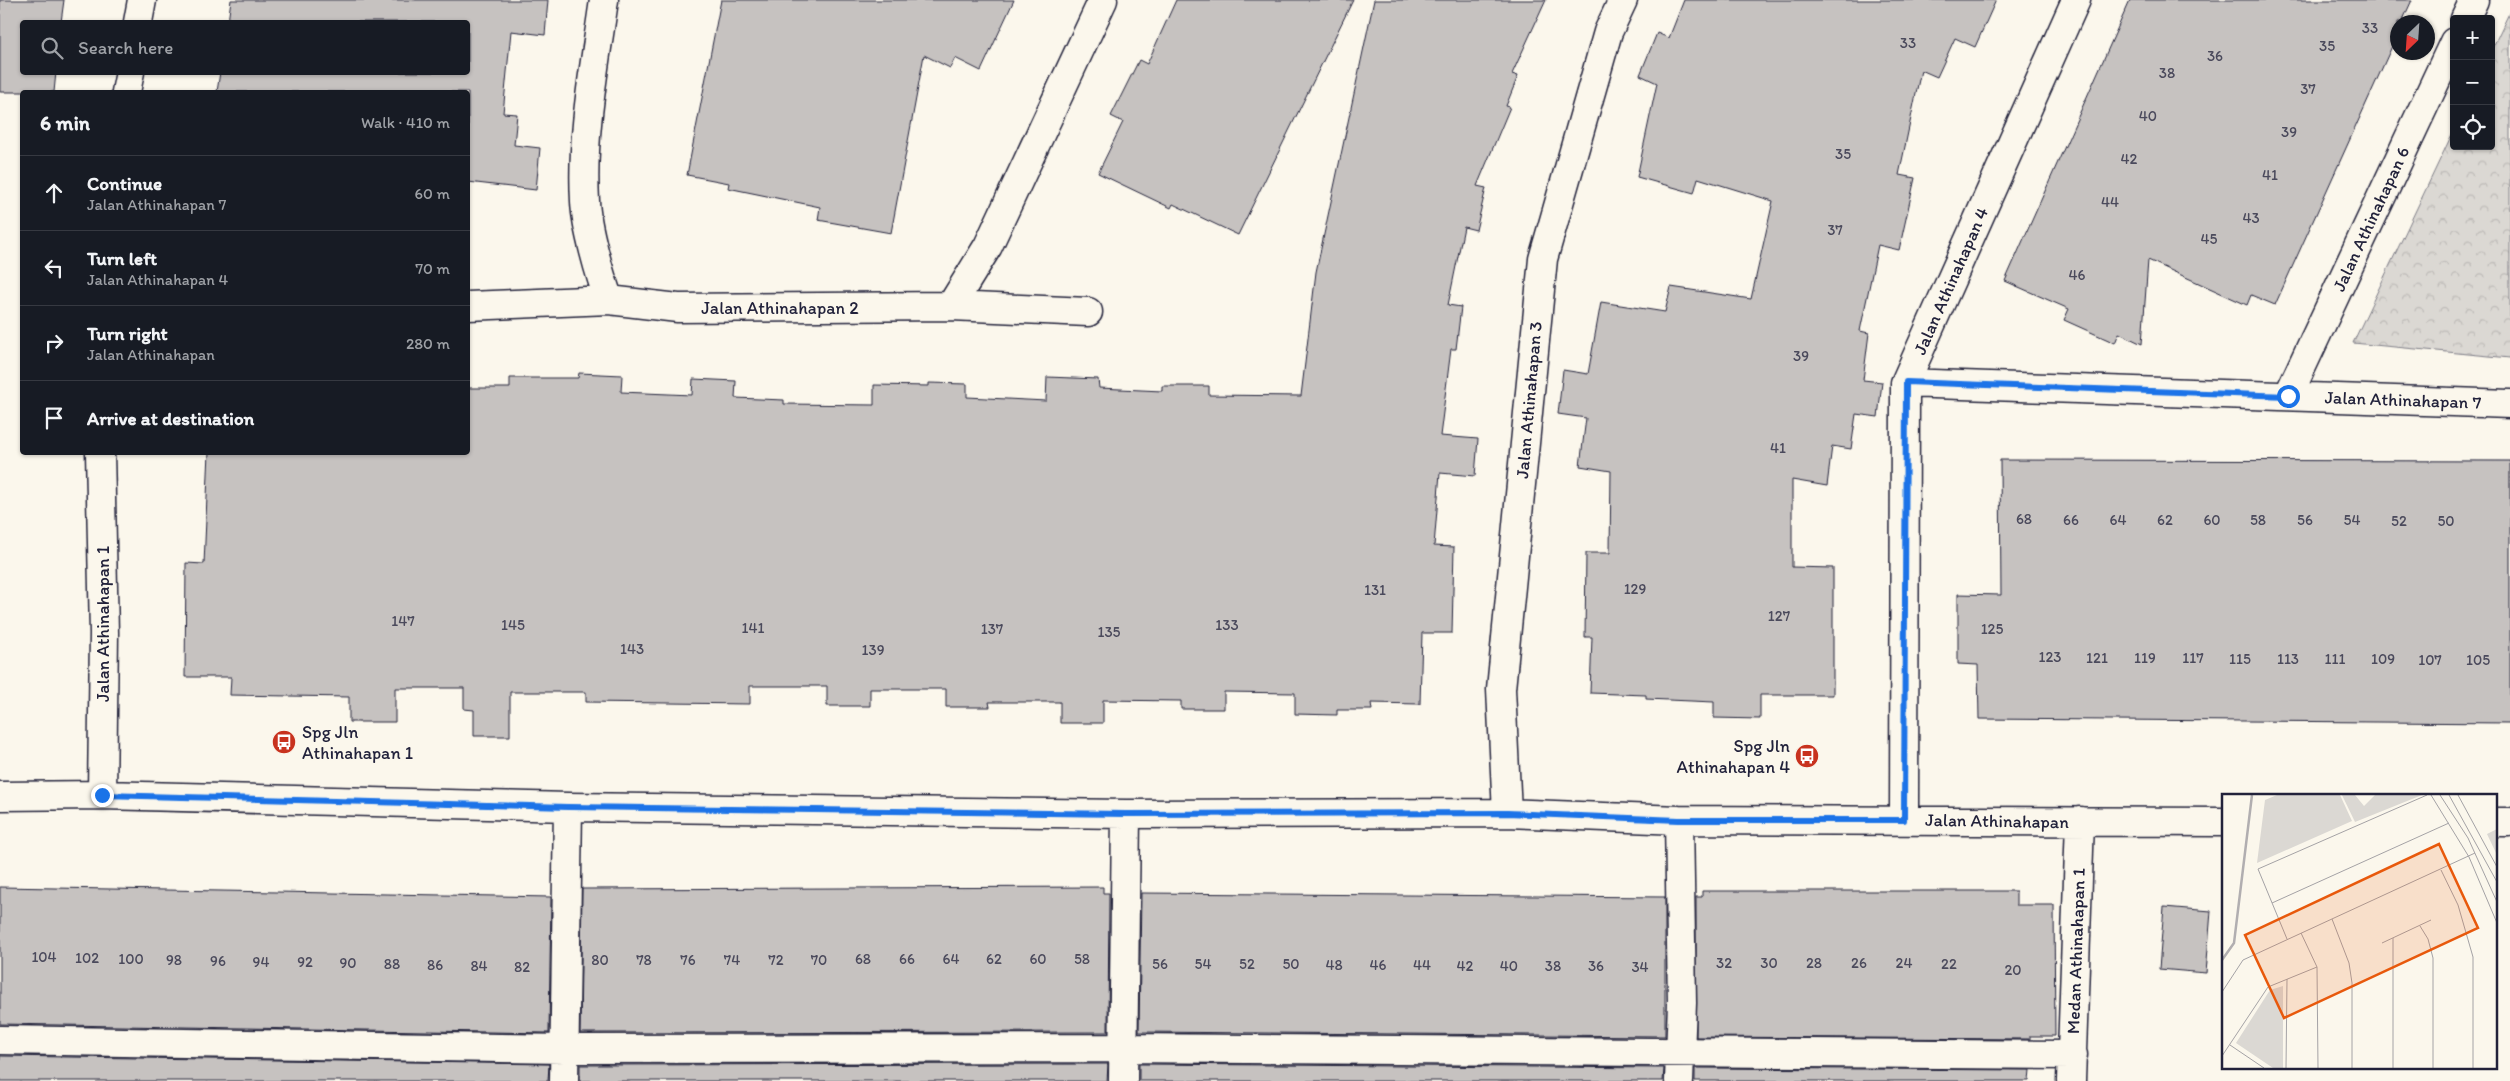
<!DOCTYPE html>
<html lang="en">
<head>
<meta charset="utf-8">
<style>
	:root { --surface:#171b24; --page:#242831; --text:#f1f3f6; --muted:#9ea1a6; --line:#363941 }
	body { margin:0; font-family:Itim,sans-serif; background:var(--page); color:var(--text) }
	.controls { position:absolute; right:15px; top:15px; display:grid; overflow:hidden; border-radius:5px; box-shadow:0 1px 4px #0004 }
	.controls button { width:45px; height:45px; display:grid; place-items:center; padding:0; border:0; border-bottom:1px solid var(--line); background:var(--surface); color:var(--text); font:25px sans-serif }
	.compass { position:absolute; left:2390px; top:15px; width:45px; height:45px; border-radius:50%; background:var(--surface); box-shadow:0 1px 4px #0004; rotate:205deg }
	.stop { position:absolute; width:15px; height:15px; margin:-11px; border:4px solid #1a73e8; border-radius:50%; background:#fff }
	.stop.end { background:#1a73e8; border-color:#fff; box-shadow:0 1px 5px #0008 }
	.list { margin:0; padding:0; list-style:none }
	h2 { display:flex; justify-content:space-between; align-items:center; height:65px; margin:0; padding:0 20px; font-size:21px }
	h2 small { font-size:16px; font-weight:400; color:var(--muted) }
	.list li { display:grid; grid-template-columns:32px 1fr auto; gap:15px; align-items:center; box-sizing:border-box; height:75px; padding:0 20px; border-top:1px solid var(--line) }
	.list b { display:block; font-size:19px; white-space:nowrap }
	.list p { margin:0; font-size:16px; white-space:nowrap; color:var(--muted) }
	.list em { font-size:16px; font-style:normal; color:var(--muted) }
	.icon { flex:none; width:28px; height:28px; fill:none; stroke:currentColor; stroke-width:2; stroke-linecap:round; stroke-linejoin:round }
	.map { position:relative; flex:none; width:2510px; height:1081px; overflow:hidden }
	.search { position:absolute; background:var(--surface); box-shadow:0 1px 4px #0004; left:20px; top:20px; width:450px; height:55px; display:flex; align-items:center; gap:12px; box-sizing:border-box; padding:0 18px; border-radius:5px; color:var(--muted); font-size:19px }
	.panel { position:absolute; background:var(--surface); box-shadow:0 1px 4px #0004; left:20px; top:90px; width:450px; height:365px; border-radius:5px }
	.map>svg:first-child { display:block }
	.park { fill:url(#park-crowns); stroke:#7e7d87 }
	.building { fill:#c6c2c0; stroke:#22223b }
	.lines { fill:none; stroke-linecap:round; stroke-linejoin:round }
	.minor-casing { stroke:#22223b; stroke-width:31 }
	.minor { stroke:#fbf7ec; stroke-width:28 }
	.route { stroke:#1a73e8; stroke-width:6 }
	.labels { text-anchor:middle; dominant-baseline:central; stroke-width:4; stroke-linejoin:round; paint-order:stroke }
	.number-label { font-size:15px; fill:#4b4a5c }
	.street-label { font-size:18px; fill:#22223b; stroke:#fbf7ec }
	.poi-label { font-size:18px; fill:#22223b; stroke:#fbf7ec; text-anchor:start }
	.inset-river { fill:none; stroke:#b1aeb0; stroke-width:2.5 }
	.inset-road { fill:none; stroke:#a4a2a5; stroke-width:1 }
	.view { fill:#e8590c; fill-opacity:0.15; stroke:#e8590c; stroke-width:2.5 }
	.inset-edge { fill:none; stroke:#22223b; stroke-width:2.5 }
</style>
</head>
<body>
<div class="map">
<svg width="2510" height="1081" viewBox="0 0 2510 1081">
	<defs>
		<pattern id="park-crowns" width="20" height="18" patternUnits="userSpaceOnUse" patternTransform="scale(1.25)"><rect width="20" height="18" fill="#dbd8d3"/><path d="M2 6a3 3 0 1 1 6 0M12 15a3 3 0 1 1 6 0" fill="none" stroke="#bcb9b6"/></pattern>
	</defs>
	<rect width="100%" height="100%" fill="#fbf7ec"/>
	<filter id="ink" filterUnits="userSpaceOnUse"><feTurbulence type="fractalNoise" baseFrequency=".02" numOctaves="2"/><feDisplacementMap in="SourceGraphic" scale="10" xChannelSelector="R" yChannelSelector="G"/><feConvolveMatrix kernelMatrix="1 2 1 2 8 2 1 2 1" color-interpolation-filters="sRGB"/></filter>
	<g filter="url(#ink)">
		<path class="park" d="M 2510,11 L 2510,358 L 2353,343 L 2454,130 L 2454,146 L 2491,146 L 2491,51 Z"/>
		<path class="building" d="M 0,0 L 64,0 L 61,22 L 22,22 L 22,72 L 56,72 L 54,92 L 0,92 Z
			M 231,0 L 548,0 L 545,35 L 511,31 L 503,113 L 517,114 L 514,145 L 540,148 L 536,190 L 468,182 L 468,92 L 217,92 L 220,72 L 468,72 L 468,22 L 228,22 Z
			M 721,0 L 1014,0 L 981,71 L 955,58 L 950,68 L 924,55 L 891,233 L 818,220 L 820,207 L 728,188 L 729,183 L 687,175 Z
			M 1176,0 L 1353,0 L 1238,235 L 1173,204 L 1171,208 L 1098,173 L 1123,122 L 1111,116 L 1139,60 L 1147,64 Z
			M 1374,0 L 1546,0 L 1512,74 L 1518,76 L 1506,106 L 1510,107 L 1477,186 L 1486,188 L 1476,230 L 1464,227 L 1448,305 L 1461,307 L 1456,349 L 1451,349 L 1440,436 L 1478,439 L 1475,476 L 1440,473 L 1434,546 L 1454,547 L 1452,633 L 1422,633 L 1420,704 L 1371,703 L 1372,710 L 1337,710 L 1337,715 L 1295,714 L 1295,693 L 1224,692 L 1224,709 L 1181,709 L 1181,701 L 1103,700 L 1103,723 L 1060,723 L 1060,702 L 989,702 L 990,707 L 946,707 L 946,689 L 870,689 L 870,706 L 827,706 L 827,686 L 750,686 L 750,704 L 586,702 L 586,692 L 510,692 L 510,736 L 474,736 L 474,710 L 464,709 L 464,688 L 395,688 L 395,722 L 349,722 L 349,697 L 230,695 L 231,677 L 185,677 L 186,563 L 204,564 L 209,452 L 468,452 L 468,388 L 510,388 L 510,378 L 578,378 L 579,373 L 622,375 L 621,392 L 692,395 L 693,379 L 736,381 L 735,398 L 784,400 L 784,404 L 874,405 L 874,385 L 929,386 L 929,383 L 967,384 L 967,397 L 1046,401 L 1047,377 L 1098,379 L 1099,388 L 1162,391 L 1162,386 L 1209,386 L 1209,395 L 1301,396 L 1316,272 Z
			M 1684,0 L 1996,0 L 1975,47 L 1955,38 L 1937,77 L 1921,70 L 1899,175 L 1915,178 L 1899,250 L 1878,245 L 1860,331 L 1869,333 L 1863,380 L 1882,382 L 1878,417 L 1856,414 L 1851,449 L 1832,446 L 1827,486 L 1792,480 L 1792,567 L 1833,568 L 1833,695 L 1760,695 L 1760,719 L 1714,718 L 1714,702 L 1646,699 L 1646,695 L 1590,693 L 1592,637 L 1585,637 L 1586,553 L 1610,553 L 1611,471 L 1580,466 L 1586,418 L 1558,414 L 1563,370 L 1588,374 L 1601,302 L 1665,312 L 1671,287 L 1751,299 L 1773,201 L 1698,178 L 1694,193 L 1637,177 L 1657,83 L 1640,75 L 1657,33 L 1669,38 Z
			M 2130,0 L 2412,0 L 2402,22 L 2398,22 L 2398,33 L 2275,305 L 2251,295 L 2247,305 L 2148,260 L 2142,344 L 2119,333 L 2115,343 L 2064,320 L 2069,309 L 2005,281 Z
			M 2000,460 L 2510,461 L 2510,723 L 1979,719 L 1978,665 L 1958,664 L 1958,594 L 2001,595 Z
			M 0,887 L 551,897 L 549,1033 L 0,1024 Z
			M 1103,887 L 1103,893 L 1109,893 L 1108,1032 L 580,1033 L 582,889 Z
			M 1702,891 L 2016,891 L 2016,905 L 2054,905 L 2055,1036 L 2030,1036 L 2030,1039 L 1696,1037 L 1696,897 L 1702,897 Z
			M 1141,893 L 1665,897 L 1665,1036 L 1139,1032 Z
			M 2164,907 L 2211,911 L 2206,973 L 2159,969 Z
			M 0,1056 L 549,1064 L 548,1081 L 0,1081 Z
			M 1108,1064 L 1107,1081 L 580,1081 L 580,1065 Z
			M 1139,1064 L 1664,1068 L 1663,1081 L 1139,1081 Z
			M 1695,1068 L 2030,1070 L 2029,1081 L 1695,1081 Z"/>
		<g class="lines">
			<g class="minor-casing">
				<path id="minor" d="M 604,0 C 595,66 581,133 585,201 C 586,227 600,276 609,300
					M 2465,19 L 2474,0
					M 138,22 L 142,0
					M 126,92 L 130,72
					M 468,306 L 609,300 L 678,308 L 951,306 L 1088,312
					M 951,306 L 988,246 L 1103,0
					M 1905,383 L 2510,404
					M 2288,396 L 2454,42
					M 100,452 L 104,633 L 102,795
					M 0,796 L 102,795 L 568,807 L 1126,814 L 1507,813 L 1679,820 L 2224,822
					M 1507,813 L 1501,689 L 1543,259 L 1608,32 L 1623,0
					M 1679,820 L 1682,1003 L 1679,1081
					M 1904,820 L 1905,383 L 2076,0
					M 2496,822 L 2510,822
					M 0,1040 L 565,1049 L 1122,1048 L 2073,1055
					M 564,1081 L 568,807
					M 1123,1081 L 1126,814
					M 2071,1081 L 2080,821"/>
			</g>
			<use href="#minor" class="minor"/>
		</g>
	</g>
	<g class="lines" filter="url(#ink)">
		<path class="route" d="M 102,795 L 568,807 L 1126,814 L 1507,813 L 1679,820 L 1904,820 L 1906,382 L 2288,396"/>
	</g>
	<defs>
		<g id="bus-disc" transform="scale(1.25)"><circle r="9.5" fill="#c8321e" stroke="#fbf7ec"/><path d="M-5-6H5V4H4V6H2V4H-2V6H-4V4H-5ZM-3.5-4V0h7V-4ZM-3.5 1.2v1.5H-2V1.2ZM2 1.2v1.5H3.5V1.2Z" fill="#fff"/></g>
	</defs>
	<g fill-rule="evenodd">
		<use href="#bus-disc" x="284" y="742"/>
		<use href="#bus-disc" x="1807" y="756"/>
	</g>
	<g class="labels">
		<g class="number-label">
			<text x="2370" y="28">33</text>
			<text x="1908" y="43">33</text>
			<text x="2327" y="46">35</text>
			<text x="2215" y="56">36</text>
			<text x="2167" y="73">38</text>
			<text x="2308" y="89">37</text>
			<text x="2148" y="116">40</text>
			<text x="2289" y="132">39</text>
			<text x="1843" y="154">35</text>
			<text x="2129" y="159">42</text>
			<text x="2270" y="175">41</text>
			<text x="2110" y="202">44</text>
			<text x="2251" y="218">43</text>
			<text x="1835" y="230">37</text>
			<text x="2209" y="239">45</text>
			<text x="2077" y="275">46</text>
			<text x="1801" y="356">39</text>
			<text x="1778" y="448">41</text>
			<text x="2024" y="519">68</text>
			<text x="2071" y="520">66</text>
			<text x="2118" y="520">64</text>
			<text x="2165" y="520">62</text>
			<text x="2212" y="520">60</text>
			<text x="2258" y="520">58</text>
			<text x="2305" y="520">56</text>
			<text x="2352" y="520">54</text>
			<text x="2399" y="521">52</text>
			<text x="2446" y="521">50</text>
			<text x="1635" y="589">129</text>
			<text x="1375" y="590">131</text>
			<text x="1779" y="616">127</text>
			<text x="403" y="621">147</text>
			<text x="513" y="625">145</text>
			<text x="1227" y="625">133</text>
			<text x="753" y="628">141</text>
			<text x="992" y="629">137</text>
			<text x="1992" y="629">125</text>
			<text x="1109" y="632">135</text>
			<text x="632" y="649">143</text>
			<text x="873" y="650">139</text>
			<text x="2050" y="657">123</text>
			<text x="2097" y="658">121</text>
			<text x="2145" y="658">119</text>
			<text x="2193" y="658">117</text>
			<text x="2240" y="659">115</text>
			<text x="2288" y="659">113</text>
			<text x="2335" y="659">111</text>
			<text x="2383" y="659">109</text>
			<text x="2430" y="660">107</text>
			<text x="2478" y="660">105</text>
			<text x="44" y="957">104</text>
			<text x="87" y="958">102</text>
			<text x="131" y="959">100</text>
			<text x="863" y="959">68</text>
			<text x="907" y="959">66</text>
			<text x="951" y="959">64</text>
			<text x="994" y="959">62</text>
			<text x="1038" y="959">60</text>
			<text x="1082" y="959">58</text>
			<text x="174" y="960">98</text>
			<text x="600" y="960">80</text>
			<text x="644" y="960">78</text>
			<text x="688" y="960">76</text>
			<text x="732" y="960">74</text>
			<text x="776" y="960">72</text>
			<text x="819" y="960">70</text>
			<text x="218" y="961">96</text>
			<text x="261" y="962">94</text>
			<text x="305" y="962">92</text>
			<text x="348" y="963">90</text>
			<text x="1724" y="963">32</text>
			<text x="1769" y="963">30</text>
			<text x="1814" y="963">28</text>
			<text x="1859" y="963">26</text>
			<text x="1904" y="963">24</text>
			<text x="392" y="964">88</text>
			<text x="1160" y="964">56</text>
			<text x="1203" y="964">54</text>
			<text x="1247" y="964">52</text>
			<text x="1291" y="964">50</text>
			<text x="1949" y="964">22</text>
			<text x="435" y="965">86</text>
			<text x="1334" y="965">48</text>
			<text x="1378" y="965">46</text>
			<text x="1422" y="965">44</text>
			<text x="479" y="966">84</text>
			<text x="1465" y="966">42</text>
			<text x="1509" y="966">40</text>
			<text x="1553" y="966">38</text>
			<text x="1596" y="966">36</text>
			<text x="522" y="967">82</text>
			<text x="1640" y="967">34</text>
			<text x="2013" y="970">20</text>
		</g>
		<g class="street-label">
			<text transform="translate(2371 219) rotate(-65)">Jalan Athinahapan 6</text>
			<text transform="translate(1951 281) rotate(-66)">Jalan Athinahapan 4</text>
			<text x="780" y="308">Jalan Athinahapan 2</text>
			<text transform="translate(1529 400) rotate(-85)">Jalan Athinahapan 3</text>
			<text transform="translate(2403 400) rotate(2)">Jalan Athinahapan 7</text>
			<text transform="translate(103 624) rotate(-90)">Jalan Athinahapan 1</text>
			<text transform="translate(1997 821) rotate(1)">Jalan Athinahapan</text>
			<text transform="translate(2076 951) rotate(-88)">Medan Athinahapan 1</text>
		</g>
		<g class="poi-label">
			<text x="302" y="732">Spg Jln<tspan x="302" dy="21">Athinahapan 1</tspan></text>
			<text x="1790" y="746" text-anchor="end">Spg Jln<tspan x="1790" dy="21">Athinahapan 4</tspan></text>
		</g>
	</g>
	<g transform="translate(2222 794)">
		<rect width="275" height="275" fill="#fbf7ec"/>
		<path d="M 120,1 L 133,1 L 142,12 L 153,1 L 200,1 L 133,28 Z" fill="#dbd8d3"/>
		<path d="M 55,1 L 118,1 L 130,27 L 35,69 L 43,6 ZM 275,35 L 275,61 L 265,40 ZM 61,192 L 61,274 L 51,274 L 14,249 L 48,196 Z" fill="#dbd8d3"/>
		<path class="inset-river" d="M 0,166 L 12,149 L 30,1"/>
		<path class="inset-road" d="M 209,1 L 247,63 L 275,129M 218,1 L 246,44 L 275,108M 227,1 L 275,88M 236,1 L 275,73M 219,76 L 236,111 L 251,163 L 251,274M 50,109 L 227,29M 110,125 L 127,169 L 130,189 L 130,274M 198,132 L 206,145 L 211,164 L 211,274M 79,139 L 95,173 L 96,274M 65,145 L 36,75 L 205,1M 160,149 L 209,126M 0,198 L 21,166 L 253,59M 8,251 L 42,274M 0,262 L 46,193 L 95,173M 64,274 L 65,185M 171,274 L 171,144"/>
		<path class="view" d="M 217,50 L 256,134 L 62,224 L 23,141 Z"/>
		<rect width="275" height="275" class="inset-edge"/>
	</g>
</svg>
<div class="controls">
<button>+</button>
<button>−</button>
<button><svg class="icon" aria-label="locate" viewBox="0 0 24 24"><circle cx="12" cy="12" r="6"/><path d="M12 2v4M12 18v4M2 12h4M18 12h4"/></svg></button>
</div>
<svg class="compass" viewBox="-18 -18 36 36"><path d="M0-13l5 13h-10z" fill="#e53935"/><path d="M0 13l5-13h-10z" fill="#9ea1a6"/></svg>
<div class="stop" style="left:2288px;top:396px"></div>
<div class="stop end" style="left:102px;top:795px"></div>
<div class="search"><svg class="icon" aria-label="search" viewBox="0 0 24 24"><circle cx="10" cy="10" r="6"/><path d="M15 15l6 6"/></svg>Search here</div>
<section class="panel">
<h2>6 min<small>Walk · 410 m</small></h2>
<ul class="list">
<li><svg class="icon" aria-label="ahead" viewBox="0 0 24 24"><path d="M12 20V5M6 11l6-6 6 6"/></svg><div><b>Continue</b><p>Jalan Athinahapan 7</p></div><em>60 m</em></li>
<li><svg class="icon" aria-label="left" viewBox="0 0 24 24"><path d="M17 20v-9H6M10 6l-5 5 5 5"/></svg><div><b>Turn left</b><p>Jalan Athinahapan 4</p></div><em>70 m</em></li>
<li><svg class="icon" aria-label="right" viewBox="0 0 24 24"><path d="M7 20v-9h11M14 6l5 5-5 5"/></svg><div><b>Turn right</b><p>Jalan Athinahapan</p></div><em>280 m</em></li>
<li><svg class="icon" aria-label="arrive" viewBox="0 0 24 24"><path d="M6 21V4h12l-3 4 3 4H6"/></svg><div><b>Arrive at destination</b></div></li>
</ul>
</section>
</div>
</body>
</html>
